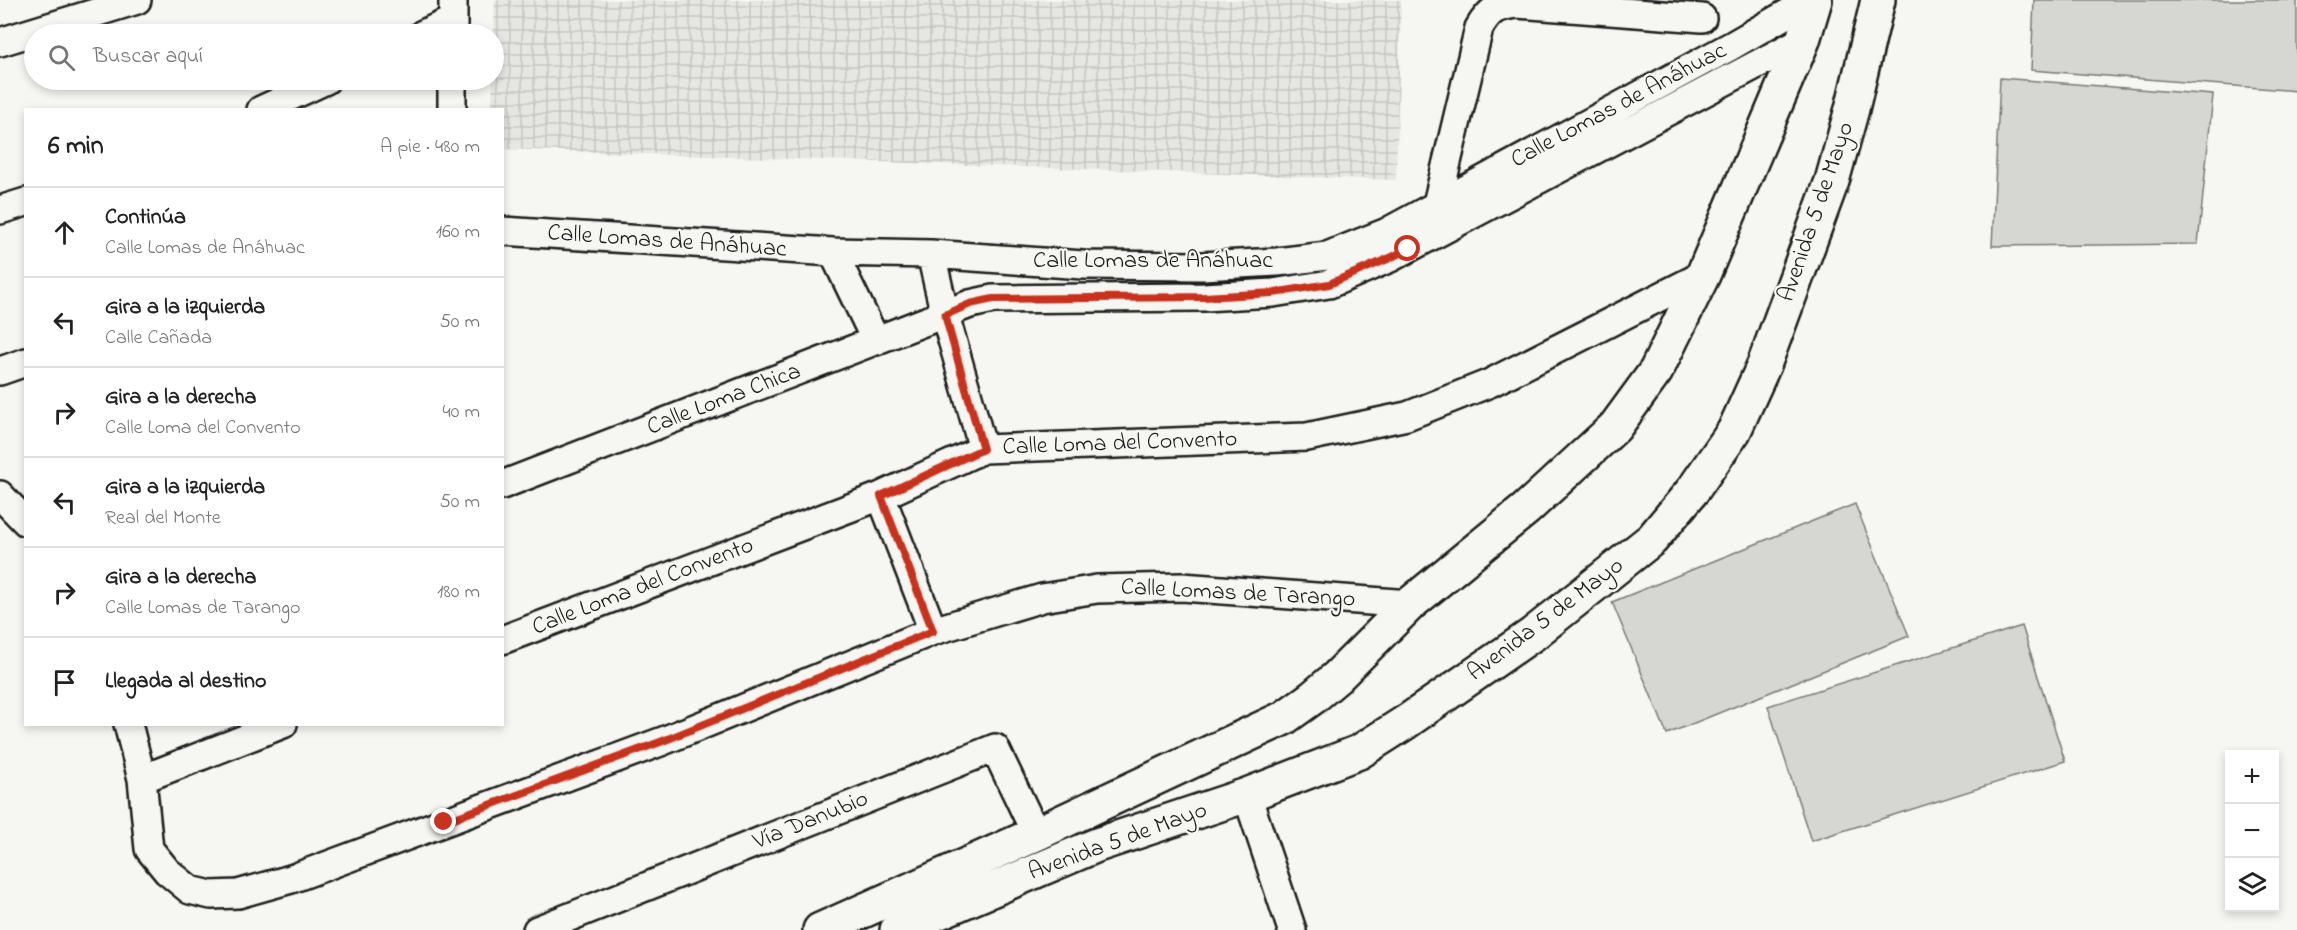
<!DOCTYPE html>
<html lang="es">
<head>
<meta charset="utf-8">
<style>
	:root { --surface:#fff; --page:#f6f6f6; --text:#222; --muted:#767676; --line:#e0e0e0 }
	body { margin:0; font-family:"Indie Flower",sans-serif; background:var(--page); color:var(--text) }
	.controls { position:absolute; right:18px; bottom:18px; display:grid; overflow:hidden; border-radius:0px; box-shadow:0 3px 9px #0003 }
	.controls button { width:54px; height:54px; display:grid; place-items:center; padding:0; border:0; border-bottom:2px solid var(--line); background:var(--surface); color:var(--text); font:30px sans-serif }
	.stop { position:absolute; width:18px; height:18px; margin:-14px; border:4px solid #c8321e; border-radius:50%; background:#fff }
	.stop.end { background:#c8321e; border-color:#fff; box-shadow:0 2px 6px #0008 }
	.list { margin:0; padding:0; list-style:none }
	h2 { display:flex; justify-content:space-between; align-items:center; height:78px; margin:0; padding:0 24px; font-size:26px }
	h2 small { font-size:20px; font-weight:400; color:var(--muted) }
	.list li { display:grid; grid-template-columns:39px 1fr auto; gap:18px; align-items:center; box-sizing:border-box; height:90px; padding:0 24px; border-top:2px solid var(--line) }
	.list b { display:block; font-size:22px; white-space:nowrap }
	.list p { margin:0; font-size:20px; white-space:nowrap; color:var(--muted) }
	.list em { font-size:20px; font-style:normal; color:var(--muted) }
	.icon { flex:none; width:33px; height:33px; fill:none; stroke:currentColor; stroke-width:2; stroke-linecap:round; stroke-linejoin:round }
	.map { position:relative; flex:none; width:2297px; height:930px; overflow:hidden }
	.search { position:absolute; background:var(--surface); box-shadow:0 3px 9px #0003; left:24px; top:24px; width:480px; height:66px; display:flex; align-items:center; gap:15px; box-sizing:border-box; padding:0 21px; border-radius:33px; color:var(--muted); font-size:22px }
	.panel { position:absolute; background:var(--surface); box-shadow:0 3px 9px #0003; left:24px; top:108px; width:480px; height:618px; border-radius:0px }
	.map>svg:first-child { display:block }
	.industrial { fill:url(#industrial-grid) }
	.green { fill:#d6d6d2; stroke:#797977; stroke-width:1.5 }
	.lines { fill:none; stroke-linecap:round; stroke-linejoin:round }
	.minor-casing { stroke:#1c1c1c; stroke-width:32 }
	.major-casing { stroke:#1c1c1c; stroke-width:38 }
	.minor { stroke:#f6f6f2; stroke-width:27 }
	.major { stroke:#f6f6f2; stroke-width:33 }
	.route { stroke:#c8321e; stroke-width:8 }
	.labels { text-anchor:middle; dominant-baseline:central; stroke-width:4.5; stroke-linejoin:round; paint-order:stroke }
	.street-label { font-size:24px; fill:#1c1c1c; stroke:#f6f6f2 }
</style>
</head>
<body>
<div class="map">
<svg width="2297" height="930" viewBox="0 0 2297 930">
	<defs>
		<pattern id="industrial-grid" width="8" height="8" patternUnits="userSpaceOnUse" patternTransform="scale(1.5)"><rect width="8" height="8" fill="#e6e6e2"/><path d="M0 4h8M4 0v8" fill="none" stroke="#c5c5c1"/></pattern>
	</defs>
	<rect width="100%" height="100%" fill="#f6f6f2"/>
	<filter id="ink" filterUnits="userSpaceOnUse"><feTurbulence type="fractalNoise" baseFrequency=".0167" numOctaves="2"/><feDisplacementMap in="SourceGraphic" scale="12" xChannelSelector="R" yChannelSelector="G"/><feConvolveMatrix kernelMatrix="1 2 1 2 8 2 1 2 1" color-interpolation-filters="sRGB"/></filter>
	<g filter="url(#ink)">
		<path class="industrial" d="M 495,0 L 1401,0 L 1396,180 L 503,149 L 502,110 L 492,109 Z"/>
		<path class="green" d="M 2034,0 L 2297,0 L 2297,91 L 2031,70 Z
			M 2000,78 L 2213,95 L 2198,244 L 1992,246 Z
			M 1855,504 L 1909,636 L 1667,734 L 1612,602 Z
			M 2022,626 L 2065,761 L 1811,841 L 1768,706 Z"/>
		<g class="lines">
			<g class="minor-casing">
				<path id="minor" d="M 423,34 L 453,20
					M 453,34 L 453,0
					M 0,42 L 137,0
					M 261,110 L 326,80
					M 452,110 L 452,80
					M 1437,204 L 1479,28 C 1490,9 1496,7 1517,4 L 1702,18
					M 0,210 L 26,202
					M 502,231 L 833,252 L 931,254 L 1083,265 L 1202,266 L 1277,262 L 1327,256 L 1387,232 L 1731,46 L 1811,0
					M 833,252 L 876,341
					M 931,254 L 945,315 L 983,449
					M 0,371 L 26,362
					M 502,485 L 970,304 L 993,299 L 1204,297 L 1273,293 L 1329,284 L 1390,258 L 1803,40
					M 0,495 L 26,522
					M 881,496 L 933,631
					M 502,640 L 881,496 L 983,449 L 1307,437 L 1407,416 L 1490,383 L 1703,275
					M 128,724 L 142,779 L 149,849 L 167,871 L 190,890 L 211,895 L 238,894 L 291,879 L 663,741 L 933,631 L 1042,598 L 1097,589 L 1182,587 L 1410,604
					M 142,779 L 283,724
					M 1247,795 L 1292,930
					M 537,930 L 995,748 L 1036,834"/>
			</g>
			<g class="major-casing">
				<path id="major" d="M 820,930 L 1036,834 L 1284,718 L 1312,698 L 1337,677 L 1410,604 L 1526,509 L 1615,427 L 1656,371 L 1703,275 L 1803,40 L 1815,0
					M 897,930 L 1097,845 L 1247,795 L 1359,752 L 1406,722 L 1533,634 L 1652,539 L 1693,490 L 1734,431 L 1764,365 L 1832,181 L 1852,109 L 1878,0"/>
			</g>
			<use href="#minor" class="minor"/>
			<use href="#major" class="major"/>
		</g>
	</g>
	<g class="lines" filter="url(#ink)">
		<path class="route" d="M 444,822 L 663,741 L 933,631 L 881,496 L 983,449 L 945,315 L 970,304 L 993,299 L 1204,297 L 1273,293 L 1329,284 L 1390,258 L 1408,249"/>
	</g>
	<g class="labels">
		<g class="street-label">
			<text transform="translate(1619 106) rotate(-28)">Calle Lomas de Anáhuac</text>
			<text transform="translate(1817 212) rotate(-71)">Avenida 5 de Mayo</text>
			<text transform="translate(667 242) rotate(4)">Calle Lomas de Anáhuac</text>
			<text x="1153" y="261">Calle Lomas de Anáhuac</text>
			<text transform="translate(724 400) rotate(-21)">Calle Loma Chica</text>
			<text transform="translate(1120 444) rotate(-2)">Calle Loma del Convento</text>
			<text transform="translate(643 587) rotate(-21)">Calle Loma del Convento</text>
			<text transform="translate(1238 594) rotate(3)">Calle Lomas de Tarango</text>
			<text transform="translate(1546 620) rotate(-37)">Avenida 5 de Mayo</text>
			<text transform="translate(811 821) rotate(-22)">Vía Danubio</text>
			<text transform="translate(1118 842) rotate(-20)">Avenida 5 de Mayo</text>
		</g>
	</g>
</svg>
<div class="controls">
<button>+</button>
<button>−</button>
<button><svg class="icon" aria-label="layers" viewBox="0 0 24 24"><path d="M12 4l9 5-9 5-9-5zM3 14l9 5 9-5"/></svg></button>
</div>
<div class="stop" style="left:1408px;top:249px"></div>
<div class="stop end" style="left:444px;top:822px"></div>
<div class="search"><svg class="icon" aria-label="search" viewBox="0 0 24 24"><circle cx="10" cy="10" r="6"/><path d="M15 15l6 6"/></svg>Buscar aquí</div>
<section class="panel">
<h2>6 min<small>A pie · 480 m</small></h2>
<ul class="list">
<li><svg class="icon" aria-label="ahead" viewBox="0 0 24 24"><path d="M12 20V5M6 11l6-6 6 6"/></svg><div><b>Continúa</b><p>Calle Lomas de Anáhuac</p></div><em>160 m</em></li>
<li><svg class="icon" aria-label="left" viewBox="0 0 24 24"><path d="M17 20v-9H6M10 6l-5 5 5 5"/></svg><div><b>Gira a la izquierda</b><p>Calle Cañada</p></div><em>50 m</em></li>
<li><svg class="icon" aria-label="right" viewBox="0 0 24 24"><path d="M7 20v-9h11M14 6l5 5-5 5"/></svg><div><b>Gira a la derecha</b><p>Calle Loma del Convento</p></div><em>40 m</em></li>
<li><svg class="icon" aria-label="left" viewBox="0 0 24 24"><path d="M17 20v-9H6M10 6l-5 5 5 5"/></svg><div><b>Gira a la izquierda</b><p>Real del Monte</p></div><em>50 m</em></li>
<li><svg class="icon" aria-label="right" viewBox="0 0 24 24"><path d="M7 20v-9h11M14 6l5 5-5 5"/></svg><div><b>Gira a la derecha</b><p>Calle Lomas de Tarango</p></div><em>180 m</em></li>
<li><svg class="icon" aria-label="arrive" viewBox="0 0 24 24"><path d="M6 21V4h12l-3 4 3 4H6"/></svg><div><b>Llegada al destino</b></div></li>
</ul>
</section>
</div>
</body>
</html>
